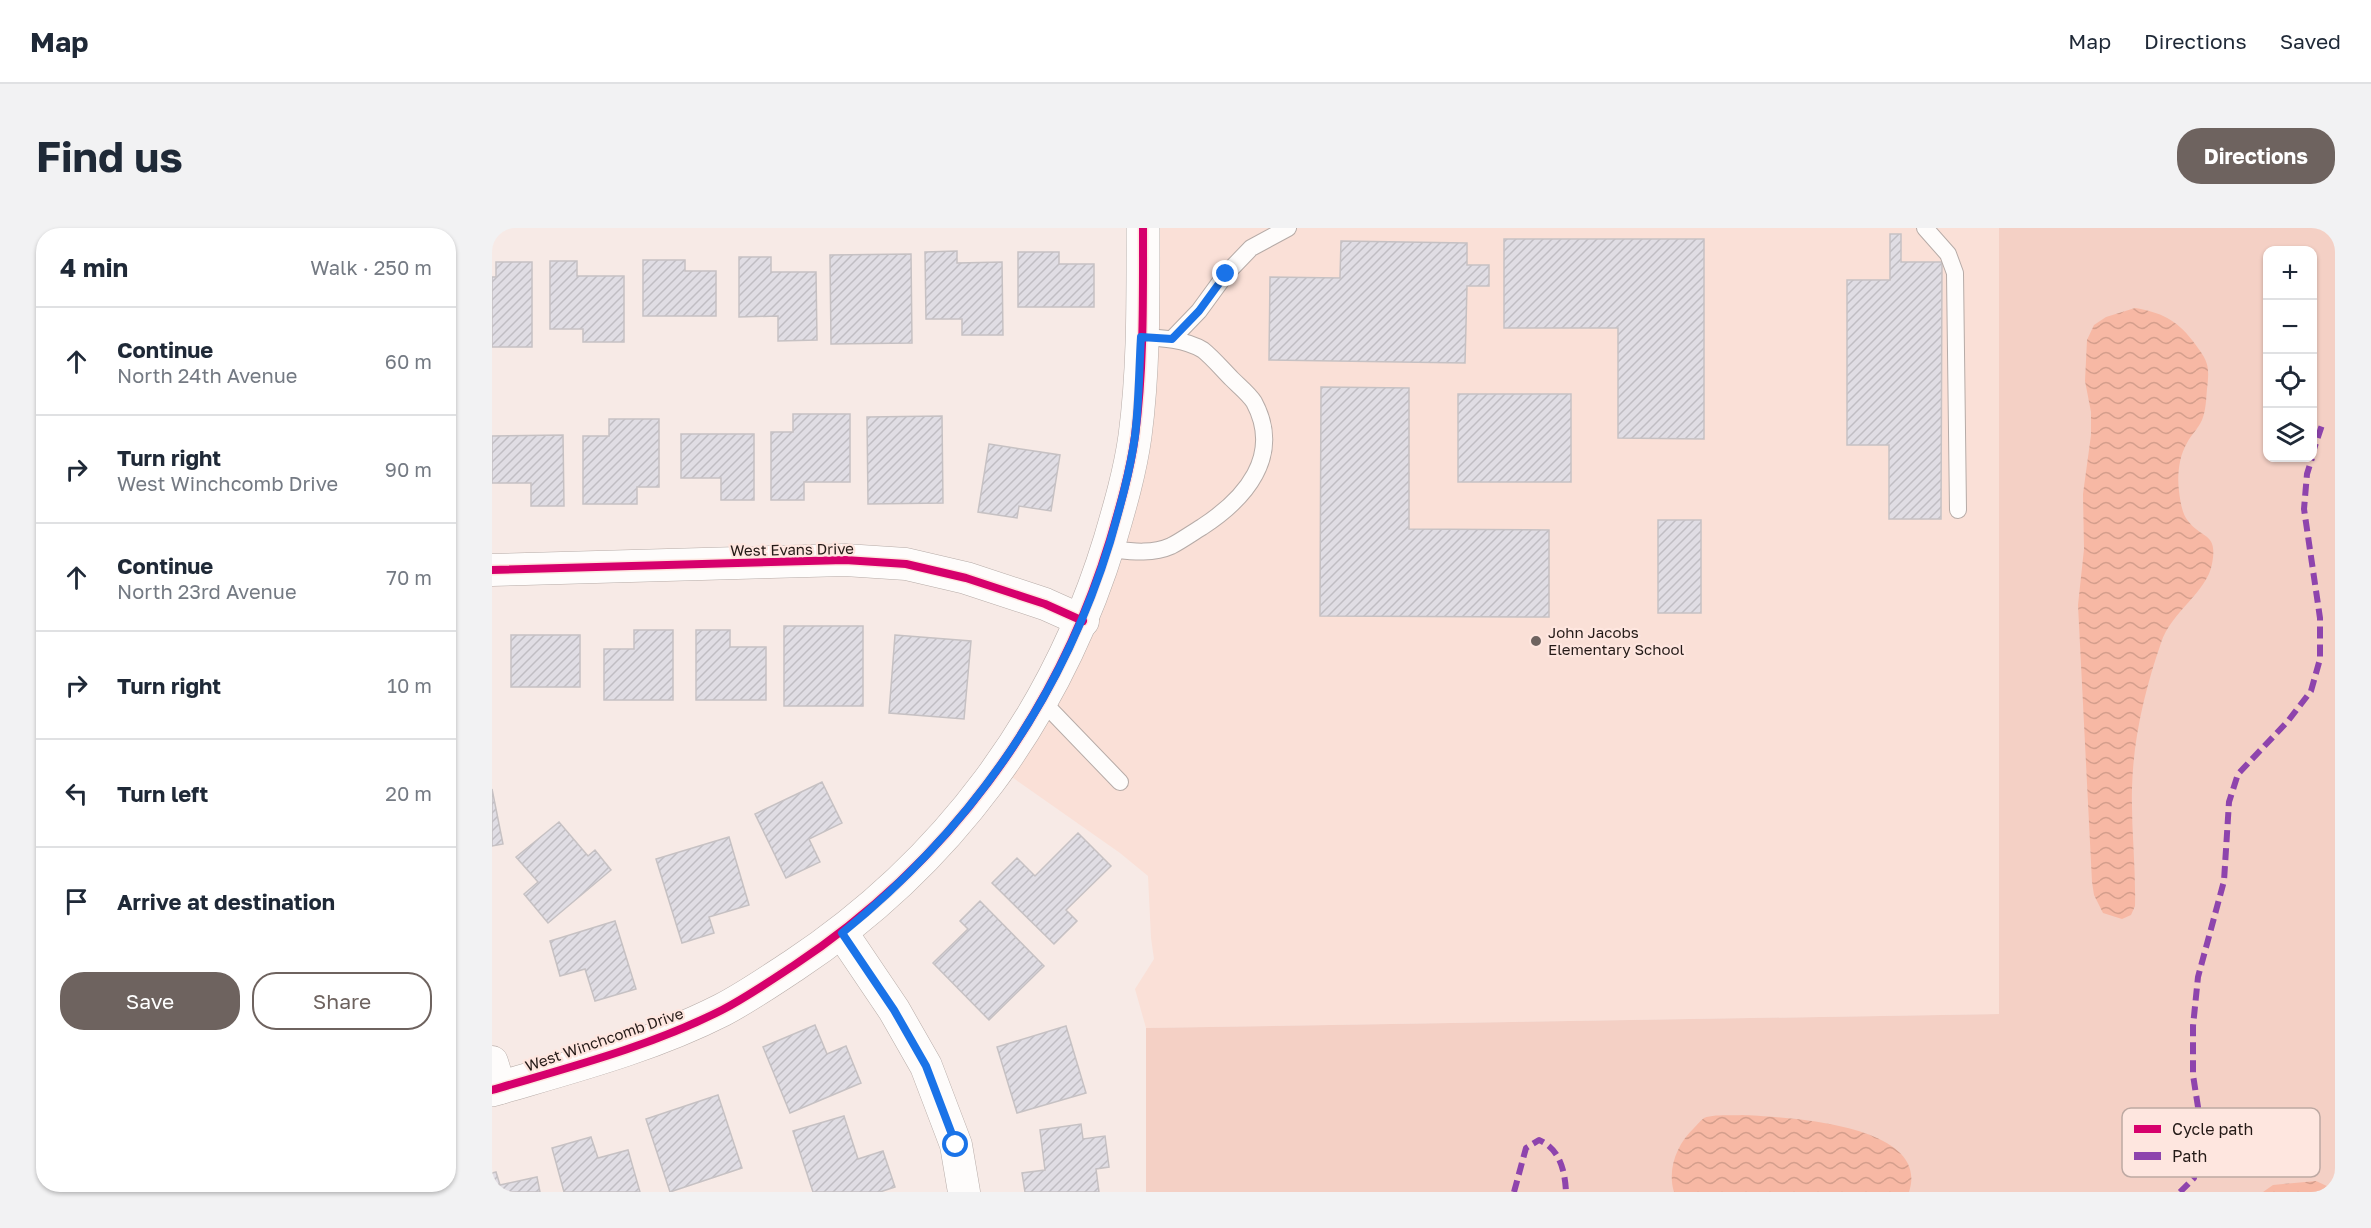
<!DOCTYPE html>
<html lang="en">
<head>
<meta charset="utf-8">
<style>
	:root { --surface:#fff; --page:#f2f2f3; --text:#1f2937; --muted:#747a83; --line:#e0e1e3; --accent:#6e635f }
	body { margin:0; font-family:"Golos Text",sans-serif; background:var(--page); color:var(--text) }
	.controls { position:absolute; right:18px; top:18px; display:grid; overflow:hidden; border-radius:12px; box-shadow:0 2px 4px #0004 }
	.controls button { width:54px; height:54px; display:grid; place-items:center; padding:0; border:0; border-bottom:2px solid var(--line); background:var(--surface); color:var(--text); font:30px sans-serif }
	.stop { position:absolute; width:18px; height:18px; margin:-14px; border:4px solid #1a73e8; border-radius:50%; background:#fff }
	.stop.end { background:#1a73e8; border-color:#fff; box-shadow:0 2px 6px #0008 }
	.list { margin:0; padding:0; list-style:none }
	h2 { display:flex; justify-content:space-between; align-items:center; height:78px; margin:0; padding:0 24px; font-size:26px }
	h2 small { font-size:20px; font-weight:400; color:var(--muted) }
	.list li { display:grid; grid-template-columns:39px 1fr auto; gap:18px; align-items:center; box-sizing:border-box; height:108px; padding:0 24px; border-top:2px solid var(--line) }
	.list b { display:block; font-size:22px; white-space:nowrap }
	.list p { margin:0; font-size:20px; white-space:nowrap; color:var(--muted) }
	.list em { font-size:20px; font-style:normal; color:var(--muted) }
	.actions { display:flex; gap:12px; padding:18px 24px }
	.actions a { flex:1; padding:14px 0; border:2px solid var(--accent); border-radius:24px; text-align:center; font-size:21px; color:var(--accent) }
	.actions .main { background:var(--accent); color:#fff }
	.icon { flex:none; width:33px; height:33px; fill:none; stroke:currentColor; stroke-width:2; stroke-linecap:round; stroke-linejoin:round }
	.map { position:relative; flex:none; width:1843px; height:964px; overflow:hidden; border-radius:24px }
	header { display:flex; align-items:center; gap:36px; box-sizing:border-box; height:84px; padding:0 30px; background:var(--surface); border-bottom:2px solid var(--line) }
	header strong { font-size:28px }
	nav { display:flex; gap:33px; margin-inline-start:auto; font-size:21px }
	.intro { display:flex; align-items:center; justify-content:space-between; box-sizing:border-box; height:144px; padding:0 36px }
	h1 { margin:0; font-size:42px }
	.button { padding:15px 27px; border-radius:24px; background:var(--accent); color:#fff; font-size:21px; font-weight:700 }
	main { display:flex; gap:36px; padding:0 36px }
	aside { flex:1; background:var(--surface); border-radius:24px; box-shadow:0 2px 4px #0004 }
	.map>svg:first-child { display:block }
	.built { fill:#fae0d7 }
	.grass { fill:#f4d0c5; fill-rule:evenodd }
	.water { fill:url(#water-waves) }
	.building { fill:url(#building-hatch); stroke:#c6c1c3; stroke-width:1.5 }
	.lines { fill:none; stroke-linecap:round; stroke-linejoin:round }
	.service-casing { stroke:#b6aba7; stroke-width:18 }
	.minor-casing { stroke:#b6aba7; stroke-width:33 }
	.tertiary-casing { stroke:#b6aba7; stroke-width:34 }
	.service { stroke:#fefcfb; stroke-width:16 }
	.minor { stroke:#fefcfb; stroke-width:32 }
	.tertiary { stroke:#fefcfb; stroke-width:33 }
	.quiet { stroke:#8e44ad; stroke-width:6; stroke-dasharray:12 6; stroke-linecap:butt }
	.cycleway-casing { stroke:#fee6df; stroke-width:11 }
	.cycleway { stroke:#d6006c; stroke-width:8 }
	.route { stroke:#1a73e8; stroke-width:8 }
	.poi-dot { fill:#6e635f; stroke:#fee6df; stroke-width:2 }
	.labels { text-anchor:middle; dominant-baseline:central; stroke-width:4.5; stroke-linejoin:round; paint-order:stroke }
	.street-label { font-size:15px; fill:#241a17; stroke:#fee6df }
	.poi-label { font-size:15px; fill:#241a17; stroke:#fee6df; text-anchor:start }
	.key { fill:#fee6df; stroke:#bda9a3; stroke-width:1.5 }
	.key-label { font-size:16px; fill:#241a17 }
</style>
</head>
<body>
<header>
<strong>Map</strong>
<nav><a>Map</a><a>Directions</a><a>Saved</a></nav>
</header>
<div class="intro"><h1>Find us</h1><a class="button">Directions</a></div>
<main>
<aside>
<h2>4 min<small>Walk · 250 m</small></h2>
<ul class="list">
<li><svg class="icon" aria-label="ahead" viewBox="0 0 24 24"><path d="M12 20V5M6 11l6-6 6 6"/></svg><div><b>Continue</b><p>North 24th Avenue</p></div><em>60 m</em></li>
<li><svg class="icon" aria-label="right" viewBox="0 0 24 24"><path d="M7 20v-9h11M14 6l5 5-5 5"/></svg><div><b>Turn right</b><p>West Winchcomb Drive</p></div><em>90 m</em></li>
<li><svg class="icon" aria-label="ahead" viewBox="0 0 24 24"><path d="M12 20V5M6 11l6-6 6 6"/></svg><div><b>Continue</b><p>North 23rd Avenue</p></div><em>70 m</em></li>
<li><svg class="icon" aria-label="right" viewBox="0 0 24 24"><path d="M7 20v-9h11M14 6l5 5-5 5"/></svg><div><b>Turn right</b></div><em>10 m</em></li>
<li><svg class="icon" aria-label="left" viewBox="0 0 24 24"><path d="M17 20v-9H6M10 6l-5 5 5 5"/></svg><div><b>Turn left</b></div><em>20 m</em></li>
<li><svg class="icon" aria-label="arrive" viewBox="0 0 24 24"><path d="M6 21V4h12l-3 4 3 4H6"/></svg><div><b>Arrive at destination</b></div></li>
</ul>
<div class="actions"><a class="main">Save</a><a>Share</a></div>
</aside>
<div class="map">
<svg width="1843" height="964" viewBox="0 0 1843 964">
	<defs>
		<pattern id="water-waves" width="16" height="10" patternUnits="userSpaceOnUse" patternTransform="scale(1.5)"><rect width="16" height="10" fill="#f7b8a4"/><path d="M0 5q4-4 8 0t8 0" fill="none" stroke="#d49e8c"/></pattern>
		<pattern id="building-hatch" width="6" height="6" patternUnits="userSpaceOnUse" patternTransform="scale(1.5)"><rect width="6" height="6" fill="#e0dde4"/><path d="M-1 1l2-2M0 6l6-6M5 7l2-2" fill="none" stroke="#c0bdc3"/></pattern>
	</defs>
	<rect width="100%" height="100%" fill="#f7eae6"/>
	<path class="built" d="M 651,0 L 1507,0 L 1507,786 L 654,800 L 643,761 L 662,731 L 659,710 L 656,648 L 628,625 L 507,540 L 631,271 Z"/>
	<path class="grass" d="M 1507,0 L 1843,0 L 1843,964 L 654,964 L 654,800 L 1507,786 ZM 1776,22 L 1820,22 L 1820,230 L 1776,230 Z"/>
	<path class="water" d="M 1643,80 C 1668,84 1685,92 1700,112 C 1716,133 1718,136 1715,161 C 1714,172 1714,182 1710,192 C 1706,201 1699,207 1695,215 C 1687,228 1685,248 1687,263 C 1688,272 1690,286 1696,293 C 1711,312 1726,304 1720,336 C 1715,364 1679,384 1669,415 C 1653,461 1641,511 1640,561 C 1639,600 1644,639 1643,678 L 1639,687 L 1630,691 L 1611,685 L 1602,667 L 1600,654 L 1586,377 L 1592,321 L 1591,266 L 1599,207 L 1599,184 L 1593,153 L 1595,112 L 1602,97 L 1614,89 Z
		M 1250,887 C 1290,889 1440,895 1417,964 L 1182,964 C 1175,941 1185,916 1202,900 C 1205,897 1209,892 1212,890 C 1222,886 1239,888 1250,887 Z
		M 1824,953 L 1837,959 L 1840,964 L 1771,964 L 1781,957 Z"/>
	<path class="building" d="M 1398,6 L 1409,6 L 1409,34 L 1450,34 L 1449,291 L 1397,291 L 1397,217 L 1355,217 L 1355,52 L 1398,52 Z
		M 1012,11 L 1212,11 L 1212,211 L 1126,210 L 1126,100 L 1012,100 Z
		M 849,13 L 975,15 L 975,37 L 997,37 L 997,58 L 975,58 L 973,135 L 777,132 L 778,49 L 848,50 Z
		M 465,23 L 465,35 L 510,34 L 511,107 L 470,107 L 470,91 L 434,91 L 433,24 Z
		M 526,24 L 567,24 L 567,36 L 602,36 L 602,79 L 526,79 Z
		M 419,26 L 420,115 L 339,116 L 338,27 Z
		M 247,29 L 279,29 L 279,44 L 324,44 L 325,112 L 286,113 L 286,88 L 247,89 Z
		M 151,32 L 193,32 L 193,43 L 224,43 L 224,88 L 151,88 Z
		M 58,33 L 85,33 L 85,48 L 132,48 L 132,114 L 91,114 L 91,101 L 58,101 Z
		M 4,34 L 40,34 L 40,119 L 0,119 L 0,49 L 4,49 Z
		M 829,159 L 917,160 L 917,301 L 1057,302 L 1057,389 L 828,388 Z
		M 966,166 L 1079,166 L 1079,254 L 966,254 Z
		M 301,186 L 358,186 L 358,254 L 312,254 L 312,272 L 279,272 L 279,204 L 301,204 Z
		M 450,188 L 451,275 L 376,276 L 375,189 Z
		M 117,191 L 167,191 L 167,259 L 145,259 L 145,276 L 91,276 L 91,208 L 117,208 Z
		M 189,206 L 262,206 L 262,272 L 229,272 L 229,250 L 189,250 Z
		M 71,207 L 72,278 L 39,278 L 39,255 L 0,255 L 0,208 Z
		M 497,216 L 568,227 L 559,283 L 527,278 L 525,290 L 486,284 Z
		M 1166,292 L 1209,292 L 1209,385 L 1166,385 Z
		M 292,398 L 371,398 L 371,478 L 292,478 Z
		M 142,402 L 181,402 L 181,472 L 112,472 L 112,421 L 142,421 Z
		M 204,402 L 238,402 L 238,419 L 274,419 L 274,472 L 204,472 Z
		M 19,407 L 88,407 L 88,459 L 19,459 Z
		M 403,407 L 479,413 L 472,491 L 397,485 Z
		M 330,554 L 350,595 L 317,611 L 328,634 L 294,650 L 263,586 Z
		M 0,561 L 11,616 L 0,618 Z
		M 67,594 L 96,628 L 103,622 L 119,642 L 56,695 L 32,666 L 46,654 L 24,629 Z
		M 586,605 L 619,638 L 574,682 L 585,693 L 562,716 L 500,655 L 525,630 L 543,648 Z
		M 237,609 L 257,677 L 217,689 L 222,705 L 190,715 L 164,631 Z
		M 488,673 L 552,738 L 497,792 L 441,735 L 476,701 L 468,693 Z
		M 123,693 L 144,761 L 103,773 L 93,741 L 68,748 L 58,713 Z
		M 323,797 L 335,826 L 354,818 L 369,855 L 298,885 L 271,819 Z
		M 574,798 L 594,865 L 525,885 L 505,819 Z
		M 226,867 L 250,940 L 178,964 L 154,891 Z
		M 352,888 L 366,931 L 391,923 L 403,959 L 388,964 L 321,964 L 301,903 Z
		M 589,896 L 591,911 L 613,908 L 617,939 L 604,941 L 607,964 L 533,964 L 530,945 L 553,942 L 548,902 Z
		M 99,909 L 106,930 L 136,922 L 148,964 L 72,964 L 60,920 Z
		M 4,944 L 8,957 L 45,949 L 48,964 L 0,964 L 0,945 Z"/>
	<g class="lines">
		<g class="service-casing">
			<path id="service" d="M 1433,0 L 1456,26 L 1463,45 L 1466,282
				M 680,111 L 707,83 L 734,46 L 759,20 L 796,0
				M 615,321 C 636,323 659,327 679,318 C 689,313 700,305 710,299 C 753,271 791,228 762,174 C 757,166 747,158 740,151 C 731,142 721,130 711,122 C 693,111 669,110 649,109
				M 550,473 L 628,554"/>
		</g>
		<g class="minor-casing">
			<path id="minor" d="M 0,342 L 353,332 L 414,336 L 474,350 L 553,376 L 591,393
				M 350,705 L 402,782 L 434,838 L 464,917 L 472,964
				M 0,834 L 8,860"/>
		</g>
		<g class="tertiary-casing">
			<path id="tertiary" d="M 0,862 C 78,839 157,819 230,782 C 255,769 278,753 301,738 C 455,636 564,489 618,312 C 628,278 638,244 643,208 C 652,140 651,69 651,0"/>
		</g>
		<use href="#service" class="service"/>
		<use href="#minor" class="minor"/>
		<use href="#tertiary" class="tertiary"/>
		<path class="quiet" d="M 1820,227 L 1830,197
			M 1022,964 L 1034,920 L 1047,912 C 1068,921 1073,943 1074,964
			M 1688,964 L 1702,950 L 1706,879 L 1701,847 L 1701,798 L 1706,749 L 1732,653 L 1737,574 L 1746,546 L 1796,493 L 1819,463 L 1828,431 L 1828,390 L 1812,281 L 1815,246 L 1820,230"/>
		<g class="cycleway-casing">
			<path id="cycleway" d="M 0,342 L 353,332 L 414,336 L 474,350 L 553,376 L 591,393
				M 0,862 C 78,839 157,819 230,782 C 255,769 278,753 301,738 C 455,636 564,489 618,312 C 628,278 638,244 643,208 C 652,140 651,69 651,0"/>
		</g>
		<use href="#cycleway" class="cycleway"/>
	</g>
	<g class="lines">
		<path class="route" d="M 464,917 L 434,838 L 402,782 L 350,705 C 477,602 570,471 618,314 C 628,279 638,244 643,208 C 647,175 647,142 649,109 L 680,111 L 707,83 L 734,46"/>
	</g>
	<circle class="poi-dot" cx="1044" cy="413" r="6"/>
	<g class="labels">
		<g class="street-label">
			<text transform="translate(300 321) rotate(-1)">West Evans Drive</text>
			<text transform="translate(112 811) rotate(-19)">West Winchcomb Drive</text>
		</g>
		<g class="poi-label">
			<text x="1056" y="404">John Jacobs<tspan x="1056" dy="17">Elementary School</tspan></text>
		</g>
	</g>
	<rect x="1630" y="880" width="198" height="69" rx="9" class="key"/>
	<rect x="1642" y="897" width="27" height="8" fill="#d6006c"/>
	<rect x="1642" y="924" width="27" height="8" fill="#8e44ad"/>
	<g class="key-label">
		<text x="1680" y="907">Cycle path</text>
		<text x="1680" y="934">Path</text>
	</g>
</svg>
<div class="controls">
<button>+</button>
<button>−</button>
<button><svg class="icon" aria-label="locate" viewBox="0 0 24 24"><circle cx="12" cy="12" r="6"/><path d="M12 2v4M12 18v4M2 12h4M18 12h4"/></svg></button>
<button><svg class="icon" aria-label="layers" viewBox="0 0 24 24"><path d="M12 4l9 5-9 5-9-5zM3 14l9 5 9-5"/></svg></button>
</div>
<div class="stop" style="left:464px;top:917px"></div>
<div class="stop end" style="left:734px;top:46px"></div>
</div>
</main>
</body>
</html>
